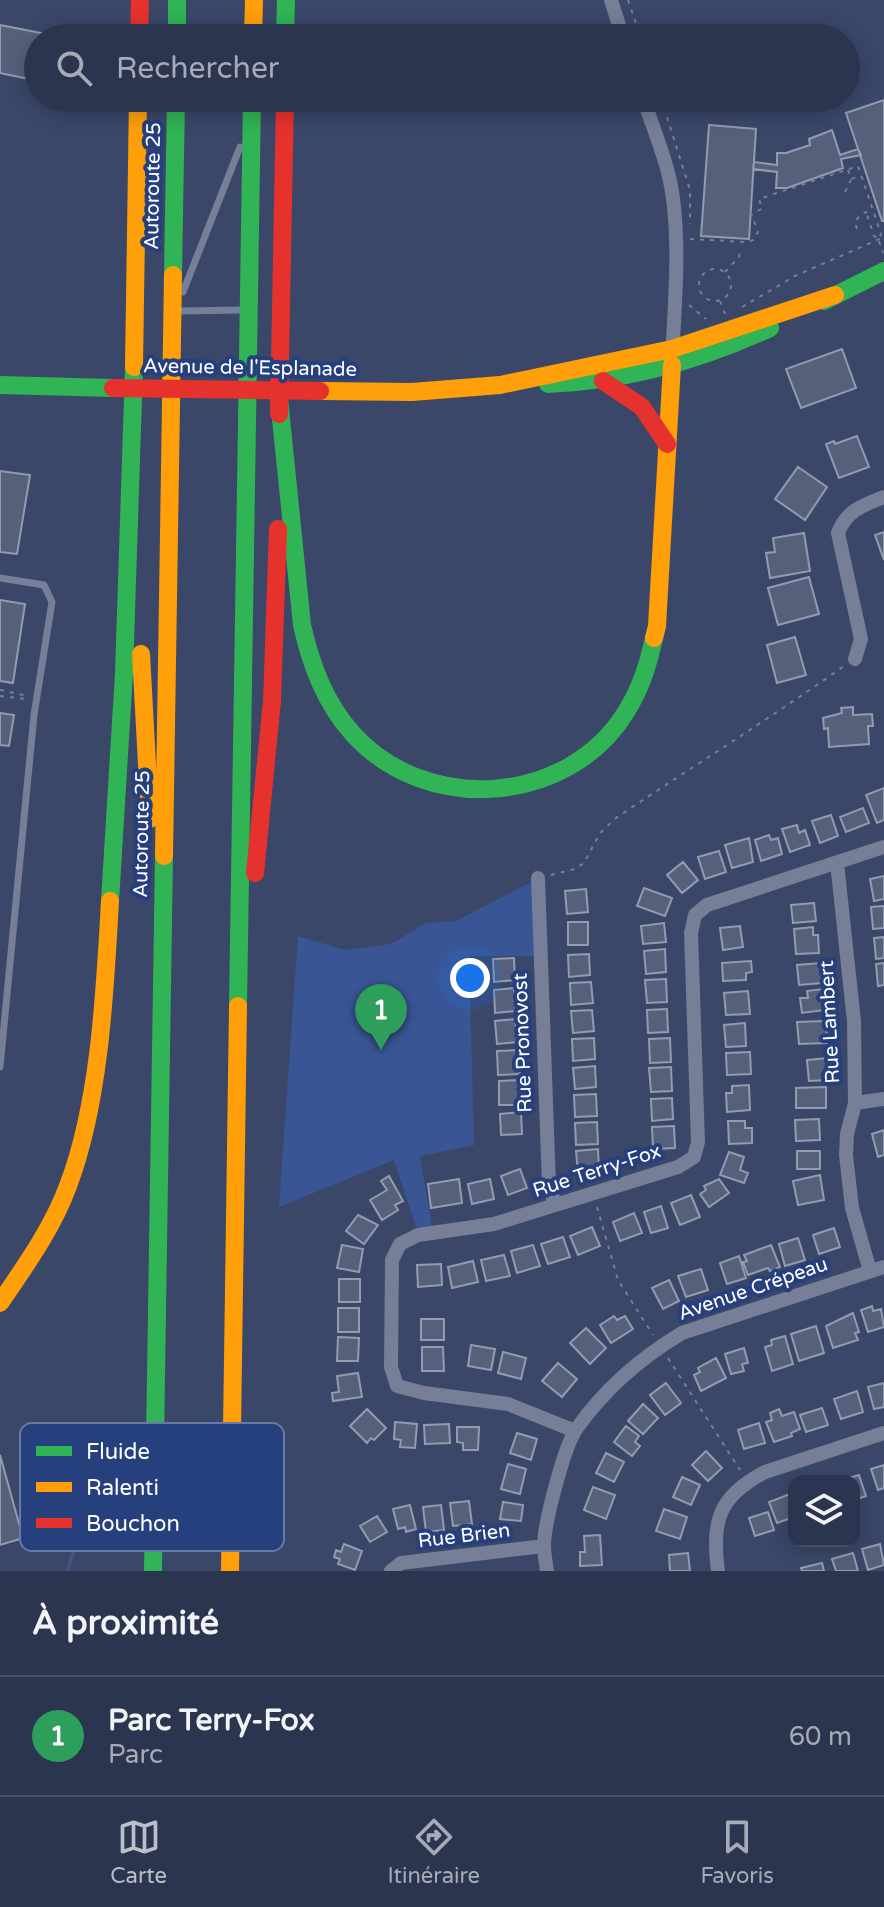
<!DOCTYPE html>
<html lang="fr">
<head>
<meta charset="utf-8">
<style>
	:root { --surface:#2c354f; --page:#343d56; --text:#f1f3f6; --muted:#a6abb7; --line:#485066; --accent:#babfca }
	body { margin:0; font-family:"Varela Round",sans-serif; background:var(--page); color:var(--text) }
	.controls { position:absolute; right:24px; bottom:24px; display:grid; overflow:hidden; border-radius:16px; box-shadow:0 4px 20px #0003 }
	.controls button { width:72px; height:72px; display:grid; place-items:center; padding:0; border:0; border-bottom:2px solid var(--line); background:var(--surface); color:var(--text); font:40px sans-serif }
	.you { position:absolute; left:470px; top:978px; width:28px; height:28px; margin:-20px; border:6px solid #fff; border-radius:50%; background:#1a73e8; box-shadow:0 0 0 12px #1a73e833 }
	.badge { display:grid; place-items:center; width:52px; height:52px; border-radius:50%; background:var(--accent); color:#fff; font-size:26px; font-weight:700 }
	.pin { position:absolute; translate:-50% -66px; filter:drop-shadow(0 2px 4px #0008) }
	.pin::after { content:''; position:absolute; top:42px; width:28px; height:24px; background:inherit; clip-path:polygon(0 0,100% 0,50% 100%) }
	.list { margin:0; padding:0; list-style:none }
	h2 { display:flex; justify-content:space-between; align-items:center; height:104px; margin:0; padding:0 32px; font-size:34px }
	h2 small { font-size:26px; font-weight:400; color:var(--muted) }
	.list li { display:grid; grid-template-columns:52px 1fr auto; gap:24px; align-items:center; box-sizing:border-box; height:120px; padding:0 32px; border-top:2px solid var(--line) }
	.list b { display:block; font-size:30px; white-space:nowrap }
	.list p { margin:0; font-size:26px; white-space:nowrap; color:var(--muted) }
	.list em { font-size:26px; font-style:normal; color:var(--muted) }
	.icon { flex:none; width:44px; height:44px; fill:none; stroke:currentColor; stroke-width:2; stroke-linecap:round; stroke-linejoin:round }
	.map { position:relative; flex:none; width:884px; height:1571px; overflow:hidden }
	.search { position:absolute; background:var(--surface); box-shadow:0 4px 20px #0003; left:24px; right:24px; top:24px; height:88px; display:flex; align-items:center; gap:20px; box-sizing:border-box; padding:0 28px; border-radius:44px; color:var(--muted); font-size:30px }
	.sheet { height:224px; background:var(--surface) }
	nav { display:flex; justify-content:space-around; align-items:center; box-sizing:border-box; height:112px; border-top:2px solid var(--line); background:var(--surface); font-size:22px; color:var(--muted) }
	nav a { display:grid; justify-items:center; gap:4px }
	nav .on { color:var(--accent) }
	.map>svg:first-child { display:block }
	.green { fill:#3a5594 }
	.lines { fill:none; stroke-linecap:round; stroke-linejoin:round }
	.stream { stroke:#435481; stroke-width:4 }
	.building { fill:#55607b; stroke:#939baf; stroke-width:2 }
	.path { stroke:#767e98; stroke-width:2; stroke-dasharray:4 6; stroke-linecap:butt }
	.lane { stroke:#767e98; stroke-width:7 }
	.street { stroke:#767e98; stroke-width:14 }
	.fast { stroke:#30b455; stroke-width:18 }
	.slow { stroke:#ff9f0a; stroke-width:18 }
	.jam { stroke:#e5322d; stroke-width:18 }
	.jam-bridge { stroke:#e5322d; stroke-width:18 }
	.labels { text-anchor:middle; dominant-baseline:central; stroke-width:8; stroke-linejoin:round; paint-order:stroke }
	.street-label { font-size:20px; fill:#fff; stroke:#263f7d }
	.key { fill:#263f7d; stroke:#6779a4; stroke-width:2 }
	.key-label { font-size:22px; fill:#fff }
</style>
</head>
<body>
<div class="map">
<svg width="884" height="1571" viewBox="0 0 884 1571">
	<rect width="100%" height="100%" fill="#3a4769"/>
	<path class="green" d="M 535,880 L 542,956 L 469,956 L 474,1145 L 420,1156 L 432,1227 L 416,1227 L 394,1160 L 279,1207 L 298,936 L 345,950 L 391,944 L 426,923 L 456,921 Z"/>
	<g class="lines">
		<path class="stream" d="M 68,1571 L 79,1530"/>
	</g>
	<path class="building" d="M 0,25 L 66,38 L 38,38 L 38,81 L 0,73 Z
		M 884,100 L 884,221 L 882,221 L 846,113 Z
		M 709,125 L 756,129 L 749,239 L 701,236 Z
		M 832,130 L 840,155 L 858,149 L 861,155 L 841,159 L 843,168 L 787,188 L 776,188 L 777,172 L 753,169 L 754,162 L 777,165 L 777,153 L 786,153 L 810,145 L 809,139 Z
		M 842,349 L 856,388 L 801,408 L 786,369 Z
		M 857,436 L 869,467 L 839,478 L 826,444 L 834,441 L 835,444 Z
		M 798,467 L 827,487 L 805,520 L 775,499 Z
		M 0,471 L 30,475 L 17,554 L 0,552 Z
		M 884,532 L 884,560 L 875,535 Z
		M 804,533 L 810,571 L 770,578 L 766,553 L 775,552 L 773,538 Z
		M 809,577 L 819,614 L 778,625 L 768,588 Z
		M 0,600 L 25,604 L 13,683 L 0,681 Z
		M 795,637 L 806,675 L 777,683 L 767,645 Z
		M 853,707 L 853,715 L 872,714 L 873,726 L 868,726 L 869,744 L 829,747 L 828,728 L 824,729 L 823,718 L 842,713 L 841,708 Z
		M 0,713 L 14,715 L 9,746 L 0,745 Z
		M 884,788 L 884,820 L 877,823 L 866,795 Z
		M 863,808 L 869,823 L 846,832 L 840,817 Z
		M 831,815 L 838,836 L 820,843 L 812,821 Z
		M 797,825 L 799,833 L 805,830 L 810,845 L 790,852 L 782,829 Z
		M 769,835 L 771,840 L 778,838 L 782,854 L 761,861 L 755,840 Z
		M 749,838 L 753,862 L 732,868 L 725,845 Z
		M 719,851 L 726,872 L 705,879 L 698,857 Z
		M 683,862 L 698,880 L 682,893 L 667,875 Z
		M 884,876 L 884,899 L 874,901 L 870,879 Z
		M 644,888 L 672,898 L 665,916 L 637,906 Z
		M 586,889 L 588,912 L 567,914 L 565,891 Z
		M 814,903 L 816,921 L 793,923 L 791,905 Z
		M 884,906 L 884,928 L 873,929 L 871,907 Z
		M 568,922 L 588,922 L 588,945 L 568,945 Z
		M 664,923 L 666,942 L 643,944 L 641,926 Z
		M 740,926 L 743,947 L 723,950 L 720,928 Z
		M 813,927 L 813,935 L 818,935 L 819,953 L 796,954 L 794,929 Z
		M 884,937 L 884,958 L 876,959 L 874,938 Z
		M 665,949 L 666,972 L 646,974 L 644,951 Z
		M 589,954 L 590,975 L 569,977 L 568,955 Z
		M 514,958 L 515,980 L 494,982 L 493,959 Z
		M 751,961 L 752,972 L 746,973 L 746,980 L 723,981 L 722,963 Z
		M 820,963 L 822,983 L 799,985 L 797,965 Z
		M 884,963 L 884,985 L 878,986 L 876,964 Z
		M 666,979 L 667,1002 L 647,1003 L 645,980 Z
		M 591,982 L 593,1003 L 571,1005 L 570,983 Z
		M 514,988 L 516,1011 L 495,1013 L 494,990 Z
		M 823,989 L 825,1010 L 802,1013 L 800,998 L 808,998 L 807,991 Z
		M 748,991 L 750,1014 L 726,1015 L 724,993 Z
		M 667,1009 L 668,1032 L 648,1033 L 647,1010 Z
		M 592,1010 L 594,1031 L 573,1033 L 571,1011 Z
		M 515,1019 L 517,1042 L 497,1044 L 495,1021 Z
		M 826,1021 L 827,1043 L 799,1044 L 797,1022 Z
		M 745,1023 L 746,1046 L 726,1047 L 724,1025 Z
		M 594,1038 L 595,1059 L 573,1061 L 572,1039 Z
		M 670,1038 L 671,1062 L 650,1063 L 649,1039 Z
		M 518,1050 L 520,1074 L 498,1075 L 497,1051 Z
		M 750,1052 L 751,1074 L 727,1075 L 726,1053 Z
		M 828,1058 L 829,1080 L 809,1081 L 807,1060 Z
		M 595,1066 L 596,1087 L 575,1089 L 573,1068 Z
		M 671,1067 L 672,1091 L 651,1092 L 649,1068 Z
		M 520,1080 L 521,1105 L 499,1105 L 499,1081 Z
		M 749,1085 L 750,1110 L 727,1112 L 726,1093 L 732,1093 L 732,1086 Z
		M 826,1087 L 826,1108 L 796,1108 L 796,1088 Z
		M 596,1094 L 597,1116 L 575,1117 L 574,1095 Z
		M 672,1098 L 673,1119 L 652,1121 L 651,1099 Z
		M 521,1112 L 522,1134 L 501,1135 L 500,1114 Z
		M 819,1119 L 820,1140 L 796,1141 L 795,1120 Z
		M 728,1121 L 745,1121 L 745,1128 L 752,1128 L 752,1143 L 729,1144 Z
		M 597,1122 L 598,1144 L 576,1145 L 575,1123 Z
		M 674,1126 L 675,1148 L 653,1149 L 652,1127 Z
		M 884,1130 L 884,1155 L 878,1157 L 872,1134 Z
		M 598,1149 L 599,1171 L 578,1173 L 576,1151 Z
		M 797,1151 L 820,1151 L 820,1169 L 797,1169 Z
		M 729,1152 L 744,1157 L 740,1170 L 748,1173 L 744,1183 L 720,1175 Z
		M 520,1169 L 527,1188 L 508,1195 L 501,1176 Z
		M 820,1175 L 824,1200 L 798,1205 L 793,1181 Z
		M 389,1176 L 403,1201 L 395,1205 L 398,1210 L 382,1220 L 370,1200 L 387,1190 L 381,1181 Z
		M 459,1179 L 462,1203 L 431,1208 L 428,1184 Z
		M 490,1179 L 494,1199 L 472,1204 L 468,1184 Z
		M 719,1179 L 729,1193 L 709,1207 L 700,1194 L 706,1190 L 704,1186 Z
		M 691,1195 L 700,1217 L 680,1225 L 671,1203 Z
		M 661,1206 L 668,1228 L 651,1233 L 644,1212 Z
		M 634,1213 L 642,1233 L 620,1241 L 613,1222 Z
		M 358,1215 L 378,1225 L 364,1244 L 346,1231 Z
		M 592,1227 L 600,1246 L 578,1255 L 570,1236 Z
		M 834,1228 L 840,1247 L 819,1254 L 813,1235 Z
		M 563,1237 L 570,1257 L 548,1264 L 541,1244 Z
		M 798,1238 L 805,1260 L 785,1266 L 779,1244 Z
		M 342,1245 L 363,1249 L 359,1272 L 337,1268 Z
		M 533,1245 L 540,1266 L 517,1273 L 511,1251 Z
		M 771,1245 L 780,1267 L 770,1271 L 768,1268 L 748,1275 L 743,1262 L 747,1261 L 744,1255 Z
		M 504,1255 L 510,1276 L 486,1281 L 481,1260 Z
		M 739,1256 L 746,1278 L 727,1284 L 720,1263 Z
		M 473,1261 L 478,1282 L 452,1288 L 448,1267 Z
		M 441,1264 L 442,1285 L 418,1287 L 417,1265 Z
		M 701,1269 L 708,1290 L 686,1297 L 678,1276 Z
		M 339,1279 L 360,1279 L 360,1302 L 339,1302 Z
		M 669,1280 L 679,1301 L 663,1309 L 652,1288 Z
		M 872,1306 L 873,1311 L 881,1309 L 884,1327 L 868,1332 L 861,1310 Z
		M 338,1308 L 359,1308 L 359,1332 L 338,1332 Z
		M 853,1313 L 859,1332 L 855,1333 L 858,1340 L 833,1348 L 826,1326 Z
		M 614,1316 L 617,1320 L 625,1316 L 633,1329 L 611,1343 L 600,1325 Z
		M 421,1319 L 444,1319 L 444,1340 L 421,1340 Z
		M 816,1326 L 824,1353 L 799,1361 L 791,1334 Z
		M 586,1328 L 606,1348 L 590,1364 L 570,1343 Z
		M 785,1336 L 793,1364 L 772,1371 L 765,1347 L 772,1345 L 771,1340 Z
		M 338,1337 L 359,1338 L 358,1361 L 337,1361 Z
		M 471,1345 L 495,1349 L 491,1370 L 468,1366 Z
		M 422,1347 L 443,1347 L 444,1371 L 422,1371 Z
		M 744,1348 L 748,1363 L 742,1364 L 744,1371 L 731,1374 L 725,1354 Z
		M 503,1352 L 526,1358 L 521,1379 L 498,1373 Z
		M 716,1358 L 726,1378 L 701,1391 L 694,1375 L 700,1372 L 698,1368 Z
		M 558,1363 L 577,1379 L 562,1397 L 542,1381 Z
		M 358,1373 L 362,1397 L 333,1401 L 332,1393 L 339,1392 L 337,1376 Z
		M 666,1383 L 681,1403 L 665,1415 L 650,1395 Z
		M 884,1383 L 884,1407 L 874,1409 L 868,1387 Z
		M 857,1391 L 863,1412 L 841,1419 L 834,1399 Z
		M 643,1404 L 658,1418 L 643,1434 L 628,1421 Z
		M 822,1408 L 828,1425 L 806,1432 L 800,1415 Z
		M 367,1409 L 386,1428 L 374,1440 L 371,1438 L 367,1443 L 350,1426 Z
		M 779,1409 L 782,1416 L 794,1412 L 800,1429 L 791,1433 L 792,1436 L 774,1442 L 766,1422 L 772,1420 L 770,1413 Z
		M 395,1422 L 417,1424 L 415,1448 L 400,1447 L 401,1440 L 394,1439 Z
		M 759,1423 L 765,1443 L 744,1449 L 738,1430 Z
		M 449,1424 L 450,1443 L 425,1444 L 424,1425 Z
		M 626,1426 L 639,1436 L 635,1442 L 640,1446 L 632,1456 L 614,1442 Z
		M 457,1427 L 479,1427 L 478,1450 L 463,1450 L 463,1443 L 457,1442 Z
		M 517,1433 L 537,1439 L 531,1460 L 510,1453 Z
		M 706,1451 L 722,1468 L 708,1481 L 692,1465 Z
		M 606,1453 L 624,1462 L 614,1482 L 596,1473 Z
		M 0,1455 L 23,1538 L 0,1545 Z
		M 508,1464 L 526,1469 L 520,1494 L 501,1489 Z
		M 884,1465 L 884,1488 L 878,1490 L 871,1469 Z
		M 859,1475 L 866,1496 L 854,1500 L 854,1481 L 839,1481 Z
		M 682,1477 L 700,1485 L 691,1505 L 673,1497 Z
		M 593,1487 L 615,1495 L 606,1519 L 584,1510 Z
		M 790,1494 L 794,1505 L 794,1517 L 777,1523 L 769,1502 Z
		M 469,1501 L 472,1524 L 453,1526 L 450,1503 Z
		M 503,1502 L 523,1505 L 521,1521 L 500,1519 Z
		M 410,1505 L 416,1529 L 406,1532 L 405,1527 L 398,1529 L 393,1509 Z
		M 441,1505 L 444,1530 L 426,1532 L 423,1507 Z
		M 664,1509 L 687,1517 L 680,1539 L 656,1531 Z
		M 768,1512 L 774,1530 L 755,1536 L 749,1518 Z
		M 377,1516 L 387,1532 L 370,1542 L 360,1526 Z
		M 600,1535 L 602,1565 L 580,1566 L 580,1552 L 585,1552 L 584,1536 Z
		M 344,1544 L 362,1551 L 355,1570 L 338,1564 L 340,1559 L 334,1557 L 336,1550 L 341,1552 Z
		M 880,1544 L 884,1565 L 868,1570 L 862,1549 Z
		M 688,1553 L 690,1571 L 670,1571 L 669,1555 Z
		M 853,1553 L 858,1571 L 836,1571 L 832,1559 Z
		M 822,1563 L 824,1571 L 802,1571 L 801,1568 Z"/>
	<g class="lines">
		<path class="path" d="M 628,0 L 641,38
			M 661,98 L 690,190 L 690,224
			M 848,170 L 851,179 L 859,176
			M 845,192 L 851,180
			M 857,229 L 855,222 L 861,214 L 872,210
			M 690,239 L 746,242 L 753,240 L 758,232 L 751,213 L 762,209 L 759,199 L 858,166 L 881,234 L 879,239 L 874,236 L 866,212
			M 879,241 L 883,253
			M699 285a16 16 0 1 1 32 0a16 16 0 1 1-32 0Z
			M 725,272 L 739,257 L 740,251
			M 720,301 L 725,314
			M 689,305 L 706,319
			M 742,307 L 795,276 L 884,237
			M 0,690 L 28,696
			M 0,696 L 27,699
			M 551,875 L 575,869 L 584,863 L 600,833 L 616,818 C 692,767 769,719 844,666
			M 597,1207 L 618,1280 L 653,1335
			M 668,1358 L 740,1470"/>
		<path class="lane" d="M 183,292 L 240,147
			M 179,311 L 242,310
			M 0,578 L 44,585 L 52,602 L 34,715 L 0,1067"/>
		<path class="street" d="M 611,0 L 623,38
			M 643,98 C 652,125 664,153 670,181 C 681,233 675,304 672,357
			M 855,659 L 861,639 L 838,533 C 846,511 863,505 884,497
			M 837,863 L 854,1021 L 855,1103 L 847,1134 L 846,1155 L 852,1208 L 870,1271
			M 538,878 L 548,1158 L 549,1184 L 555,1205
			M 855,1103 L 884,1099
			M 575,1431 L 508,1404 L 424,1393 L 397,1386 L 391,1367 L 392,1260 L 400,1244 L 418,1235 L 494,1224 L 678,1167 L 694,1157 L 698,1142 L 691,933 L 695,915 L 707,905 L 884,847
			M 391,1571 L 401,1563 L 544,1546
			M 547,1571 C 546,1563 544,1554 544,1546 C 544,1524 564,1446 577,1428 C 604,1390 642,1357 682,1333 L 884,1267
			M 718,1571 C 711,1521 719,1496 765,1472 L 884,1433"/>
		<path class="fast" d="M 177,0 L 177,38
			M 285,38 L 286,0
			M 173,275 L 176,98
			M 824,301 L 884,271
			M 548,384 C 627,381 699,361 770,328
			M 0,385 L 113,388
			M 279,399 L 302,625 C 311,665 325,703 353,734 C 426,815 568,806 626,712 C 641,688 648,665 654,638
			M 110,901 L 124,673 L 134,367
			M 238,1006 L 252,98
			M 153,1571 L 164,856"/>
		<path class="slow" d="M 253,38 L 254,0
			M 134,367 L 138,98
			M 320,391 L 412,392 L 500,385 L 672,349 L 835,295
			M 654,638 L 657,626 L 672,365
			M 141,654 L 150,819
			M 164,856 L 173,275
			M 0,1303 C 26,1265 52,1229 68,1186 C 100,1102 105,990 110,901
			M 230,1571 L 238,1006"/>
		<path class="jam" d="M 139,38 L 140,0
			M 603,381 L 642,407 L 667,444
			M 279,414 L 285,98
			M 255,873 L 272,701 L 278,529"/>
		<path class="jam-bridge" d="M 113,388 L 320,391"/>
	</g>
	<g class="labels">
		<g class="street-label">
			<text transform="translate(153 186) rotate(-89)">Autoroute 25</text>
			<text transform="translate(250 368) rotate(1)">Avenue de l'Esplanade</text>
			<text transform="translate(142 834) rotate(-89)">Autoroute 25</text>
			<text transform="translate(830 1022) rotate(-93)">Rue Lambert</text>
			<text transform="translate(523 1043) rotate(-92)">Rue Pronovost</text>
			<text transform="translate(597 1171) rotate(-18)">Rue Terry-Fox</text>
			<text transform="translate(753 1289) rotate(-19)">Avenue Crépeau</text>
			<text transform="translate(464 1536) rotate(-7)">Rue Brien</text>
		</g>
	</g>
	<rect x="20" y="1423" width="264" height="128" rx="12" class="key"/>
	<rect x="36" y="1446" width="36" height="10" fill="#30b455"/>
	<rect x="36" y="1482" width="36" height="10" fill="#ff9f0a"/>
	<rect x="36" y="1518" width="36" height="10" fill="#e5322d"/>
	<g class="key-label">
		<text x="86" y="1459">Fluide</text>
		<text x="86" y="1495">Ralenti</text>
		<text x="86" y="1531">Bouchon</text>
	</g>
</svg>
<div class="controls">
<button><svg class="icon" aria-label="layers" viewBox="0 0 24 24"><path d="M12 4l9 5-9 5-9-5zM3 14l9 5 9-5"/></svg></button>
</div>
<div class="you"></div>
<div class="pin badge" style="left:381px;top:1050px;background:#2e9e5b">1</div>
<div class="search"><svg class="icon" aria-label="search" viewBox="0 0 24 24"><circle cx="10" cy="10" r="6"/><path d="M15 15l6 6"/></svg>Rechercher</div>
</div>
<section class="sheet">
<h2>À proximité<small></small></h2>
<ul class="list">
<li><span class="badge" style="background:#2e9e5b">1</span><div><b>Parc Terry-Fox</b><p>Parc</p></div><em>60 m</em></li>
</ul>
</section>
<nav>
<a class="on"><svg class="icon" aria-label="map" viewBox="0 0 24 24"><path d="M3 6l6-2 6 2 6-2v14l-6 2-6-2-6 2zM9 4v14M15 6v14"/></svg>Carte</a>
<a><svg class="icon" aria-label="directions" viewBox="0 0 24 24"><path d="M12 3l9 9-9 9-9-9zM9 14v-3h6M13 9l2 2-2 2"/></svg>Itinéraire</a>
<a><svg class="icon" aria-label="saved" viewBox="0 0 24 24"><path d="M7 4h10v16l-5-4-5 4z"/></svg>Favoris</a>
</nav>
</body>
</html>
